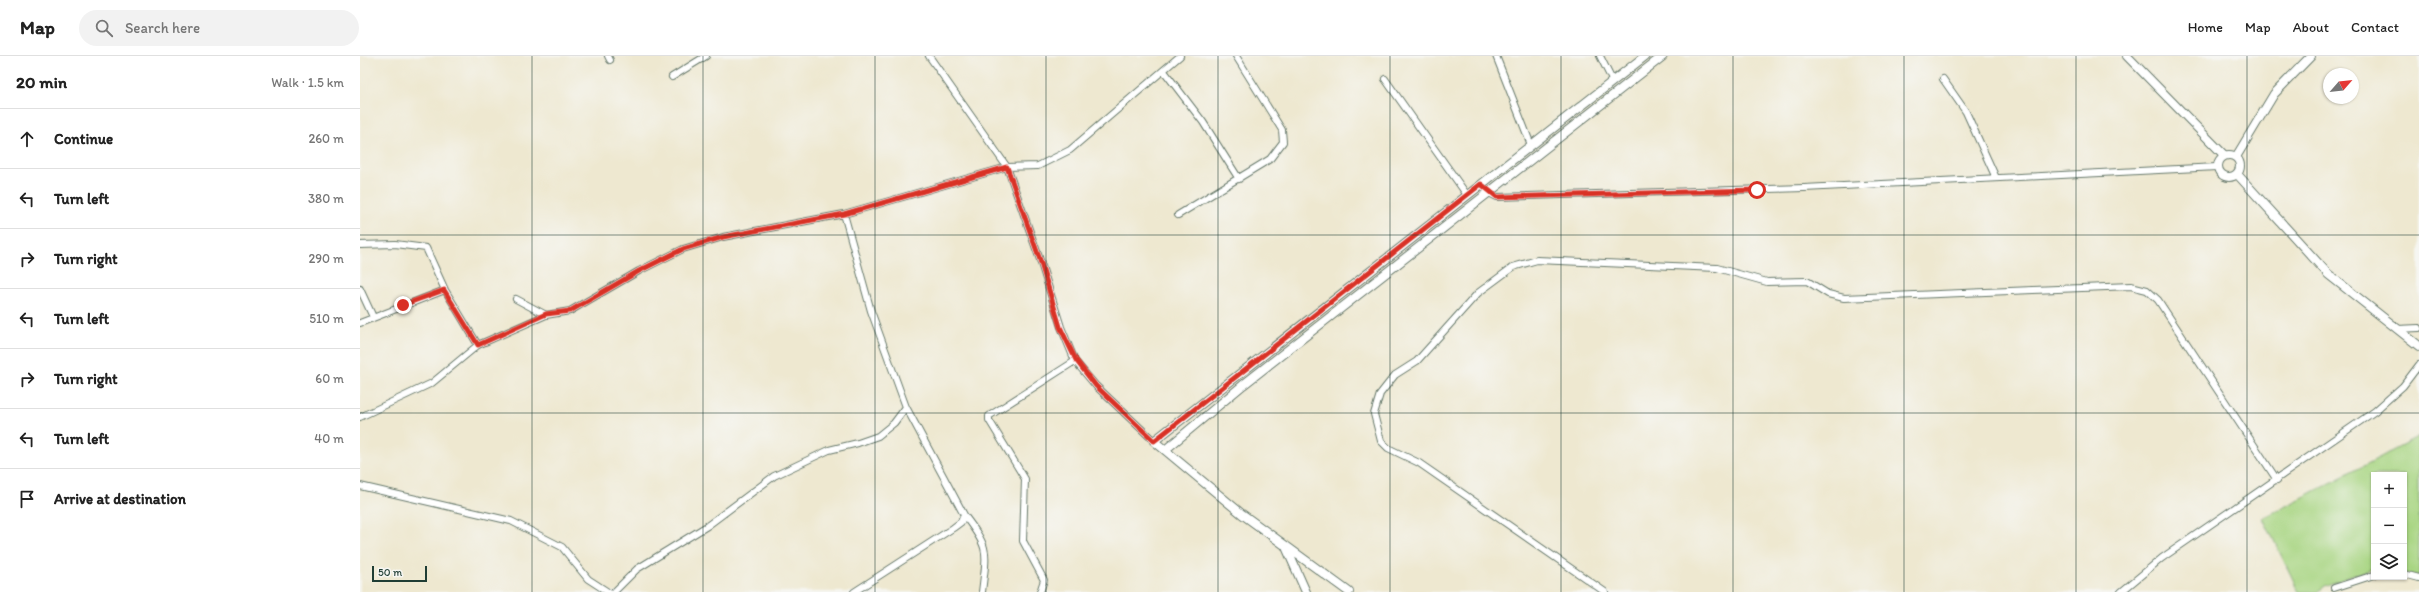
<!DOCTYPE html>
<html lang="en">
<head>
<meta charset="utf-8">
<style>
	:root { --surface:#fff; --page:#f2f2f2; --text:#222; --muted:#767676; --line:#e0e0e0 }
	body { margin:0; font-family:Itim,sans-serif; background:var(--page); color:var(--text) }
	.controls { position:absolute; right:12px; bottom:12px; display:grid; overflow:hidden; border-radius:0px; box-shadow:0 1px 3px #0004 }
	.controls button { width:36px; height:36px; display:grid; place-items:center; padding:0; border:0; border-bottom:1px solid var(--line); background:var(--surface); color:var(--text); font:20px sans-serif }
	.compass { position:absolute; left:1963px; top:12px; width:36px; height:36px; border-radius:50%; background:var(--surface); box-shadow:0 1px 3px #0004; rotate:62deg }
	.scale { position:absolute; left:12px; bottom:10px; width:55px; box-sizing:border-box; padding-left:4px; border:2px solid #1f3d34; border-top:0; font-size:11px; line-height:14px; white-space:nowrap; color:#1f3d34; -webkit-text-stroke:3px #f6f6f2; paint-order:stroke }
	.stop { position:absolute; width:12px; height:12px; margin:-9px; border:3px solid #d93025; border-radius:50%; background:#fff }
	.stop.end { background:#d93025; border-color:#fff; box-shadow:0 1px 4px #0008 }
	.list { margin:0; padding:0; list-style:none }
	h2 { display:flex; justify-content:space-between; align-items:center; height:52px; margin:0; padding:0 16px; font-size:17px }
	h2 small { font-size:13px; font-weight:400; color:var(--muted) }
	.list li { display:grid; grid-template-columns:26px 1fr auto; gap:12px; align-items:center; box-sizing:border-box; height:60px; padding:0 16px; border-top:1px solid var(--line) }
	.list b { display:block; font-size:15px; white-space:nowrap }
	.list em { font-size:13px; font-style:normal; color:var(--muted) }
	.icon { flex:none; width:22px; height:22px; fill:none; stroke:currentColor; stroke-width:2; stroke-linecap:round; stroke-linejoin:round }
	.map { position:relative; flex:none; width:2059px; height:536px; overflow:hidden }
	header { display:flex; align-items:center; gap:24px; box-sizing:border-box; height:56px; padding:0 20px; background:var(--surface); border-bottom:1px solid var(--line) }
	header strong { font-size:19px }
	nav { display:flex; gap:22px; margin-inline-start:auto; font-size:14px }
	.search { width:280px; height:36px; background:var(--page); display:flex; align-items:center; gap:10px; box-sizing:border-box; padding:0 14px; border-radius:22px; color:var(--muted); font-size:15px }
	main { display:flex }
	aside { flex:1; background:var(--surface) }
	.map>svg:first-child { display:block }
	.green { fill:#a8d582; stroke:#64895b }
	.lines { fill:none; stroke-linecap:round; stroke-linejoin:round }
	.street-casing { stroke:#67796b; stroke-width:8 }
	.secondary-casing { stroke:#67796b; stroke-width:10 }
	.street { stroke:#fff; stroke-width:6 }
	.secondary { stroke:#fff; stroke-width:8 }
	.route { stroke:#d93025; stroke-width:5 }
	.grid { fill:none; stroke:#1f3d34; stroke-width:1; stroke-opacity:0.55 }
</style>
</head>
<body>
<header>
<strong>Map</strong>
<div class="search"><svg class="icon" aria-label="search" viewBox="0 0 24 24"><circle cx="10" cy="10" r="6"/><path d="M15 15l6 6"/></svg>Search here</div>
<nav><a>Home</a><a>Map</a><a>About</a><a>Contact</a></nav>
</header>
<main>
<aside>
<h2>20 min<small>Walk · 1.5 km</small></h2>
<ul class="list">
<li><svg class="icon" aria-label="ahead" viewBox="0 0 24 24"><path d="M12 20V5M6 11l6-6 6 6"/></svg><div><b>Continue</b></div><em>260 m</em></li>
<li><svg class="icon" aria-label="left" viewBox="0 0 24 24"><path d="M17 20v-9H6M10 6l-5 5 5 5"/></svg><div><b>Turn left</b></div><em>380 m</em></li>
<li><svg class="icon" aria-label="right" viewBox="0 0 24 24"><path d="M7 20v-9h11M14 6l5 5-5 5"/></svg><div><b>Turn right</b></div><em>290 m</em></li>
<li><svg class="icon" aria-label="left" viewBox="0 0 24 24"><path d="M17 20v-9H6M10 6l-5 5 5 5"/></svg><div><b>Turn left</b></div><em>510 m</em></li>
<li><svg class="icon" aria-label="right" viewBox="0 0 24 24"><path d="M7 20v-9h11M14 6l5 5-5 5"/></svg><div><b>Turn right</b></div><em>60 m</em></li>
<li><svg class="icon" aria-label="left" viewBox="0 0 24 24"><path d="M17 20v-9H6M10 6l-5 5 5 5"/></svg><div><b>Turn left</b></div><em>40 m</em></li>
<li><svg class="icon" aria-label="arrive" viewBox="0 0 24 24"><path d="M6 21V4h12l-3 4 3 4H6"/></svg><div><b>Arrive at destination</b></div></li>
</ul>
</aside>
<div class="map">
<svg width="2059" height="536" viewBox="0 0 2059 536">
	<rect width="100%" height="100%" fill="#f6f6f2"/>
	<filter id="ink" filterUnits="userSpaceOnUse"><feTurbulence type="fractalNoise" baseFrequency=".025" numOctaves="2"/><feDisplacementMap in="SourceGraphic" scale="8" xChannelSelector="R" yChannelSelector="G"/><feConvolveMatrix kernelMatrix="1 2 1 2 8 2 1 2 1" color-interpolation-filters="sRGB"/></filter>
	<filter id="wash" filterUnits="userSpaceOnUse"><feTurbulence type="fractalNoise" baseFrequency=".012" numOctaves="4" result="noise"/><feDisplacementMap in="SourceGraphic" scale="16" xChannelSelector="R" yChannelSelector="G"/><feGaussianBlur stdDeviation="0.9" result="paint"/><feColorMatrix in="noise" values="0 0 0 0 0 0 0 0 0 0 0 0 0 0 0 0 0 1.4 0 .05"/><feComposite in="paint" operator="in"/></filter>
	<g filter="url(#wash)">
		<rect width="100%" height="100%" fill="#eee8d0"/>
		<path class="green" d="M 2059,381 L 2059,520 L 2044,517 L 2044,419 L 2014,419 L 2014,512 L 1964,530 L 1957,536 L 1939,536 L 1903,462 Z"/>
	</g>
	<g filter="url(#ink)">
		<g class="lines">
			<g class="street-casing">
				<path id="street" d="M 248,0 L 250,4
					M 569,0 L 647,111 L 680,204 L 701,271 L 715,305 L 736,330 L 794,385
					M 1136,0 L 1171,89
					M 1240,0 L 1252,24
					M 804,15 L 843,66 L 879,123
					M 312,21 L 346,0
					M 1025,23 L 1107,139
					M 1583,23 L 1606,56 L 1636,122
					M 1121,128 L 1129,137 L 1137,141 L 1444,132 L 1857,111
					M 484,158 L 511,255 L 546,351 L 604,459 L 601,466 L 593,472 L 494,536
					M 818,159 L 910,103 L 923,86 L 922,74 L 876,0
					M 0,189 L 35,188 L 66,192 L 85,234 L 118,289
					M 0,233 L 13,261
					M 156,243 L 186,259
					M 0,267 L 85,234
					M 2037,273 L 2059,272
					M 0,361 L 72,327 L 118,289 L 186,259 L 210,255 L 279,215 L 323,193 L 363,181 L 484,158 L 647,111 L 678,110 L 710,94 L 820,0
					M 0,430 L 151,465 L 202,491 L 228,523 L 248,536
					M 604,459 C 630,493 627,494 622,536
					M 2044,518 L 2059,522
					M 1974,532 L 2014,519
					M 254,536 L 277,513 L 347,470 L 414,420 L 469,394 L 498,387 L 518,380 L 534,367 L 546,351
					M 680,536 L 684,524 L 663,485 L 665,423 L 629,364 L 629,360 L 715,305
					M 1245,536 L 1059,407 L 1028,392 L 1021,385 L 1014,358 L 1020,338 L 1035,319 L 1057,305 L 1118,237 L 1153,211 L 1177,204 L 1357,212 L 1407,226 L 1447,225 L 1468,238 L 1484,242 L 1771,230 L 1787,234 L 1798,244 L 1917,424
					M 1761,536 L 1802,502 L 2015,355 L 2043,330 L 2059,309"/>
			</g>
			<g class="secondary-casing">
				<path id="secondary" d="M 1767,0 L 1864,99
					M1858 110a11 11 0 1 1 22 0a11 11 0 1 1-22 0Z
					M 1876,101 L 1914,38 L 1951,0
					M 1877,118 L 1968,218 L 2059,290
					M 805,394 L 883,329 L 1303,0
					M 926,491 L 946,536
					M 989,536 L 882,458 L 794,385 L 1285,0"/>
			</g>
			<use href="#street" class="street"/>
			<use href="#secondary" class="secondary"/>
		</g>
	</g>
	<g class="lines" filter="url(#ink)">
		<path class="route" d="M 43,249 L 84,234 L 118,289 L 186,258 L 210,255 L 279,215 L 323,193 L 363,181 L 484,158 L 647,111 L 680,204 L 700,271 L 716,304 L 736,330 L 794,385 L 1121,128 L 1137,141 L 1397,134"/>
	</g>
	<path class="grid" d="M 172,0 L 172,536M 343,0 L 343,536M 515,0 L 515,536M 686,0 L 686,536M 858,0 L 858,536M 1030,0 L 1030,536M 1201,0 L 1201,536M 1373,0 L 1373,536M 1544,0 L 1544,536M 1716,0 L 1716,536M 1887,0 L 1887,536M 0,179 L 2059,179M 0,357 L 2059,357"/>
</svg>
<div class="controls">
<button>+</button>
<button>−</button>
<button><svg class="icon" aria-label="layers" viewBox="0 0 24 24"><path d="M12 4l9 5-9 5-9-5zM3 14l9 5 9-5"/></svg></button>
</div>
<svg class="compass" viewBox="-18 -18 36 36"><path d="M0-13l5 13h-10z" fill="#e53935"/><path d="M0 13l5-13h-10z" fill="#767676"/></svg>
<div class="scale">50 m</div>
<div class="stop" style="left:1397px;top:134px"></div>
<div class="stop end" style="left:43px;top:249px"></div>
</div>
</main>
</body>
</html>
